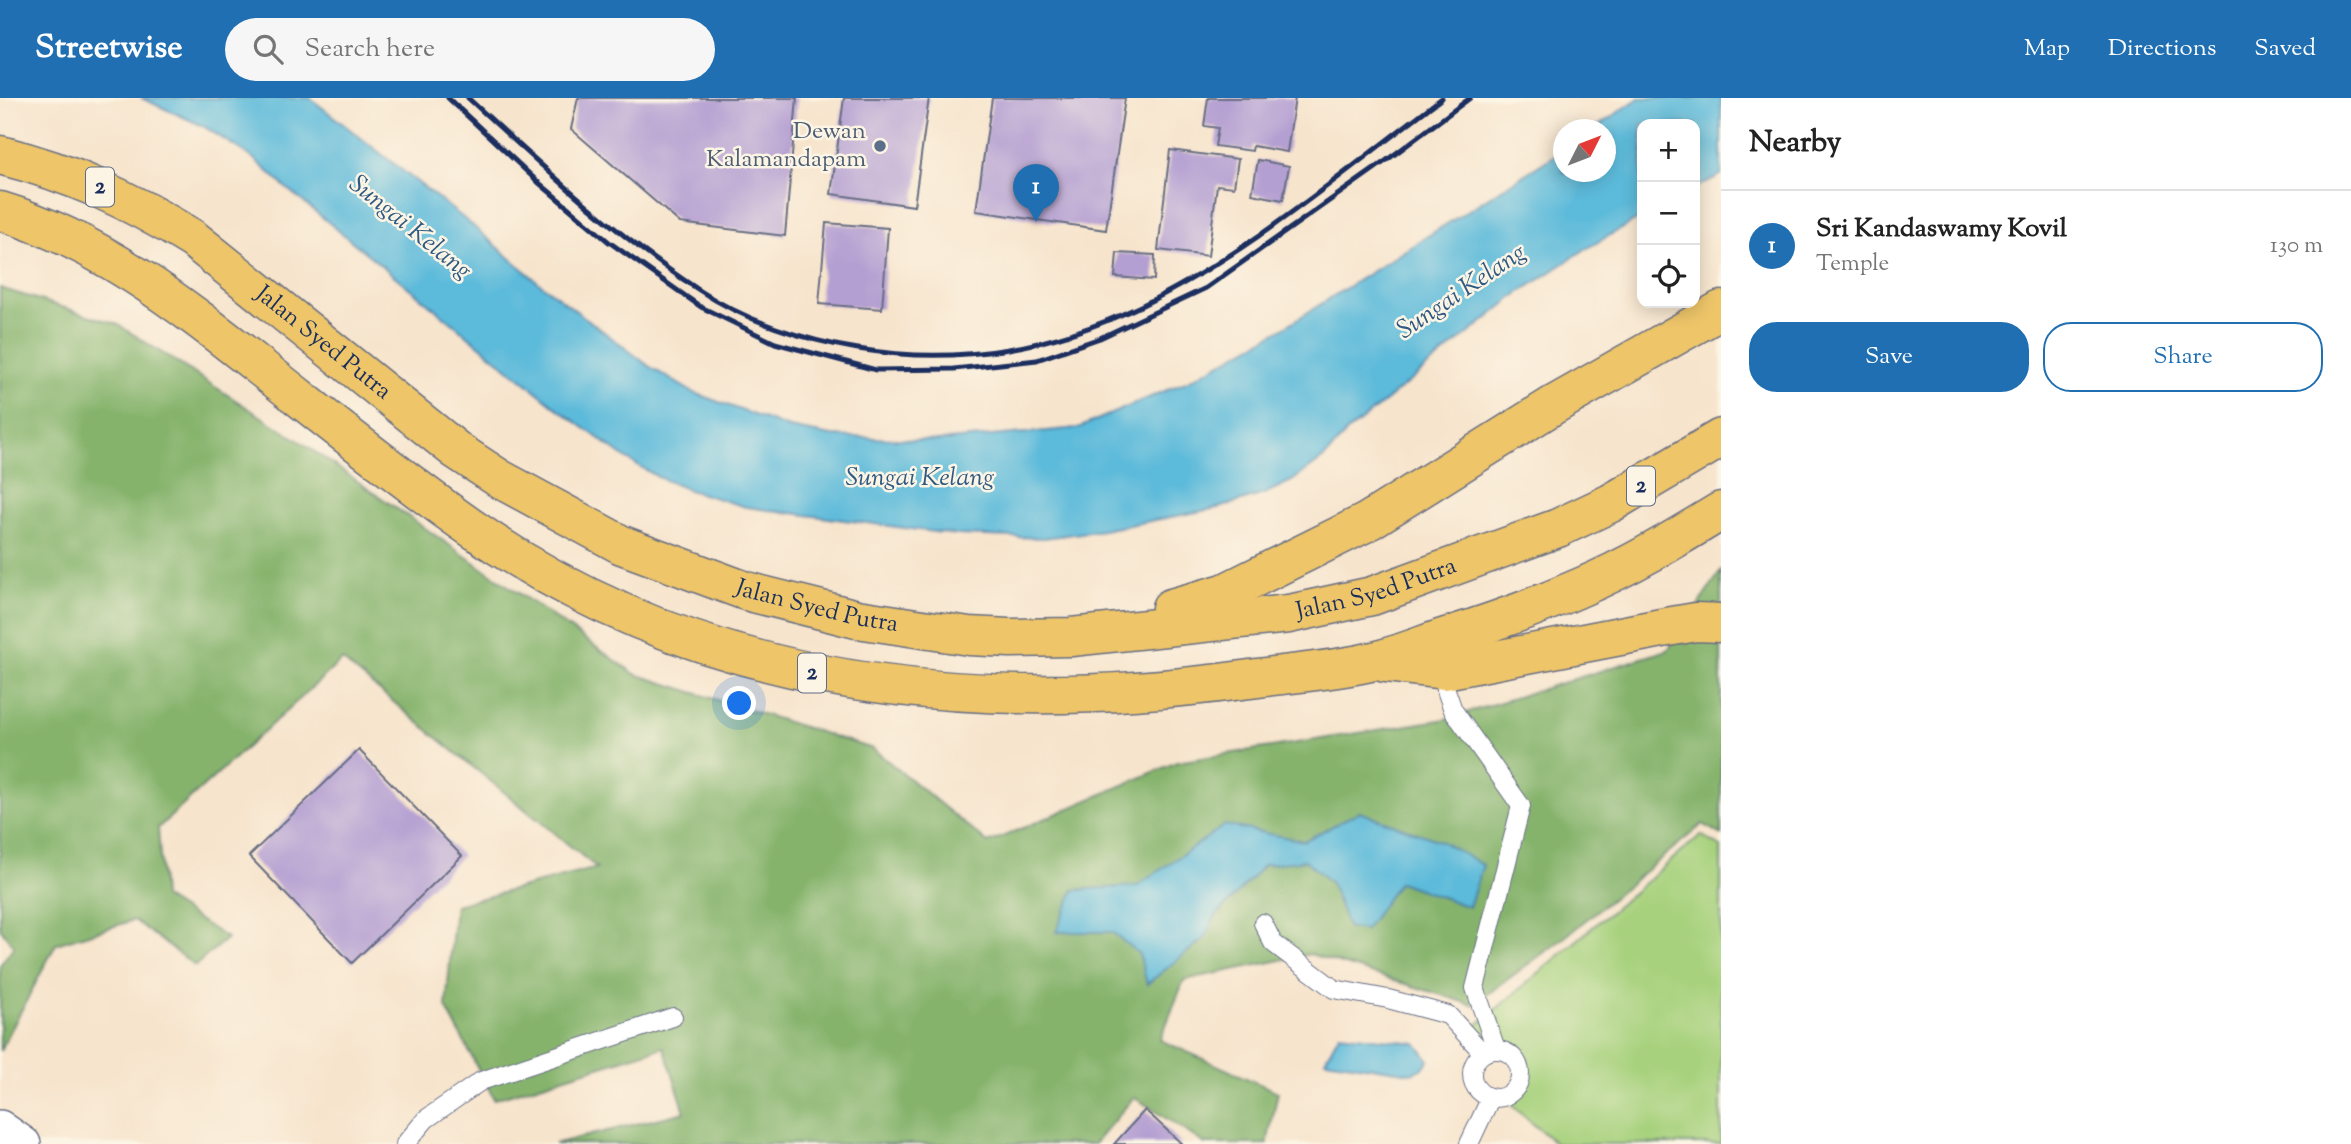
<!DOCTYPE html>
<html lang="en">
<head>
<meta charset="utf-8">
<style>
	:root { --surface:#fff; --page:#f6f6f6; --text:#222; --muted:#767676; --line:#e0e0e0; --accent:#1f6fb2 }
	body { margin:0; font-family:"Sorts Mill Goudy",serif; background:var(--page); color:var(--text) }
	.controls { position:absolute; right:21px; top:21px; display:grid; overflow:hidden; border-radius:14px; box-shadow:0 4px 18px #0003 }
	.controls button { width:63px; height:63px; display:grid; place-items:center; padding:0; border:0; border-bottom:2px solid var(--line); background:var(--surface); color:var(--text); font:35px sans-serif }
	.compass { position:absolute; left:1553px; top:21px; width:63px; height:63px; border-radius:50%; background:var(--surface); box-shadow:0 4px 18px #0003; rotate:48deg }
	.you { position:absolute; left:740px; top:606px; width:24px; height:24px; margin:-18px; border:5px solid #fff; border-radius:50%; background:#1a73e8; box-shadow:0 0 0 10px #1a73e833 }
	.badge { display:grid; place-items:center; width:46px; height:46px; border-radius:50%; background:var(--accent); color:#fff; font-size:23px; font-weight:700 }
	.pin { position:absolute; translate:-50% -58px; filter:drop-shadow(0 2px 4px #0008) }
	.pin::after { content:''; position:absolute; top:37px; width:24px; height:21px; background:inherit; clip-path:polygon(0 0,100% 0,50% 100%) }
	.list { margin:0; padding:0; list-style:none }
	h2 { display:flex; justify-content:space-between; align-items:center; height:91px; margin:0; padding:0 28px; font-size:30px }
	h2 small { font-size:23px; font-weight:400; color:var(--muted) }
	.list li { display:grid; grid-template-columns:46px 1fr auto; gap:21px; align-items:center; box-sizing:border-box; height:112px; padding:0 28px; border-top:2px solid var(--line) }
	.list b { display:block; font-size:26px; white-space:nowrap }
	.list p { margin:0; font-size:23px; white-space:nowrap; color:var(--muted) }
	.list em { font-size:23px; font-style:normal; color:var(--muted) }
	.actions { display:flex; gap:14px; padding:21px 28px }
	.actions a { flex:1; padding:16px 0; border:2px solid var(--accent); border-radius:28px; text-align:center; font-size:24px; color:var(--accent) }
	.actions .main { background:var(--accent); color:#fff }
	.icon { flex:none; width:38px; height:38px; fill:none; stroke:currentColor; stroke-width:2; stroke-linecap:round; stroke-linejoin:round }
	.map { position:relative; flex:none; width:1721px; height:1046px; overflow:hidden }
	header { display:flex; align-items:center; gap:42px; box-sizing:border-box; height:98px; padding:0 35px; background:var(--accent); color:#fff }
	header strong { font-size:33px }
	nav { display:flex; gap:38px; margin-inline-start:auto; font-size:24px }
	.search { width:490px; height:63px; background:var(--page); display:flex; align-items:center; gap:18px; box-sizing:border-box; padding:0 24px; border-radius:38px; color:var(--muted); font-size:26px }
	main { display:flex }
	aside { flex:1; background:var(--surface) }
	.map>svg:first-child { display:block }
	.green { fill:#a7d17d; stroke:#61806e; stroke-width:2 }
	.forest { fill:#85b36c; stroke:#507165; stroke-width:2 }
	.water { fill:#5cbada; stroke:#3c749c; stroke-width:2 }
	.building { fill:#b49fd2 }
	.lines { fill:none; stroke-linecap:round; stroke-linejoin:round }
	.lane-casing { stroke:#686e84; stroke-width:20 }
	.street-casing { stroke:#686e84; stroke-width:36 }
	.primary-casing { stroke:#686e84; stroke-width:41 }
	.lane { stroke:#fff; stroke-width:18 }
	.street { stroke:#fff; stroke-width:33 }
	.primary { stroke:#eec569; stroke-width:38 }
	.rail { stroke:#1b2f5e; stroke-width:5 }
	.service-dot { fill:#5c6f8a; stroke:#fcf5e5; stroke-width:2.5 }
	.labels { text-anchor:middle; dominant-baseline:central; stroke-width:5; stroke-linejoin:round; paint-order:stroke }
	.shield { fill:#fcf5e5; stroke:#5e6a86; stroke-width:2 }
	.shield-label { font-size:23px; font-weight:bold; fill:#1b2f5e }
	.service-label { font-size:24px; fill:#4e5e75; stroke:#fcf5e5; text-anchor:end }
	.street-label { font-size:24px; fill:#1b2f5e; stroke:#fcf5e5 }
	.water-label { font-size:26px; font-style:italic; fill:#2e5983; stroke:#fcf5e5 }
</style>
</head>
<body>
<header>
<strong>Streetwise</strong>
<div class="search"><svg class="icon" aria-label="search" viewBox="0 0 24 24"><circle cx="10" cy="10" r="6"/><path d="M15 15l6 6"/></svg>Search here</div>
<nav><a>Map</a><a>Directions</a><a>Saved</a></nav>
</header>
<main>
<div class="map">
<svg width="1721" height="1046" viewBox="0 0 1721 1046">
	<rect width="100%" height="100%" fill="#fcf5e5"/>
	<filter id="ink" filterUnits="userSpaceOnUse"><feTurbulence type="fractalNoise" baseFrequency=".0143" numOctaves="2"/><feDisplacementMap in="SourceGraphic" scale="14" xChannelSelector="R" yChannelSelector="G"/><feConvolveMatrix kernelMatrix="1 2 1 2 8 2 1 2 1" color-interpolation-filters="sRGB"/></filter>
	<filter id="wash" filterUnits="userSpaceOnUse"><feTurbulence type="fractalNoise" baseFrequency=".00686" numOctaves="4" result="noise"/><feDisplacementMap in="SourceGraphic" scale="28" xChannelSelector="R" yChannelSelector="G"/><feGaussianBlur stdDeviation="1.57" result="paint"/><feColorMatrix in="noise" values="0 0 0 0 0 0 0 0 0 0 0 0 0 0 0 0 0 1.4 0 .05"/><feComposite in="paint" operator="in"/></filter>
	<g filter="url(#wash)">
		<rect width="100%" height="100%" fill="#f7e4cc"/>
		<path class="green" d="M 1701,737 L 1721,749 L 1721,1046 L 1556,1046 L 1508,1004 L 1521,987 L 1518,956 L 1475,929 Z"/>
		<path class="forest" d="M 0,190 L 117,226 L 301,344 L 635,576 L 873,651 L 988,745 L 1177,664 L 1446,621 L 1668,552 L 1721,473 L 1721,737 L 1703,726 L 1565,839 L 1473,907 L 1310,856 L 1184,882 L 1160,942 L 1278,994 L 1267,1046 L 1205,1046 L 1134,999 L 1094,1046 L 554,1046 L 685,1014 L 664,949 L 494,1001 L 446,909 L 455,807 L 597,770 L 342,562 L 158,730 L 163,799 L 227,840 L 195,868 L 134,822 L 56,846 L 0,953 L 0,867 L 14,848 L 0,830 Z"/>
		<path class="water" d="M 141,0 L 310,0 L 472,127 L 538,184 L 649,268 L 692,294 L 789,330 L 832,338 L 938,343 L 1078,330 L 1188,283 L 1280,232 L 1563,52 L 1563,74 L 1605,74 L 1605,32 L 1594,31 L 1639,0 L 1721,0 L 1721,77 L 1695,90 L 1695,26 L 1642,26 L 1642,119 L 1584,152 L 1516,197 L 1346,335 L 1325,359 L 1292,383 L 1264,396 L 1218,410 L 1103,432 L 1044,440 L 957,437 L 746,409 L 689,392 L 658,379 L 627,361 L 558,311 L 285,89 L 253,60 L 203,28 Z
			M 1359,714 L 1440,743 L 1483,767 L 1469,809 L 1399,784 L 1365,832 L 1348,830 L 1331,785 L 1305,762 L 1264,767 L 1215,819 L 1205,840 L 1147,886 L 1139,856 L 1112,834 L 1056,834 L 1074,792 L 1137,788 L 1225,727 L 1304,743 Z
			M 1339,936 L 1416,945 L 1429,962 L 1422,971 L 1411,975 L 1325,962 Z"/>
		<g id="blocks">
			<path class="building" d="M 578,0 L 797,0 L 785,138 L 680,125 L 571,31 Z
				M 844,0 L 929,0 L 914,108 L 831,96 Z
				M 992,0 L 1125,0 L 1106,132 L 976,113 Z
				M 1208,0 L 1295,0 L 1287,54 L 1253,48 L 1252,53 L 1215,48 L 1218,30 L 1204,28 Z
				M 1170,52 L 1238,61 L 1234,89 L 1217,87 L 1208,158 L 1158,152 Z
				M 1258,62 L 1289,68 L 1283,102 L 1252,96 Z
				M 826,125 L 888,130 L 882,211 L 819,206 Z
				M 1117,155 L 1155,157 L 1154,182 L 1115,179 Z
				M 359,652 L 462,758 L 352,865 L 249,758 Z
				M 1145,1012 L 1182,1046 L 1114,1046 Z"/>
		</g>
	</g>
	<g filter="url(#ink)">
		<use href="#blocks" fill-opacity="0" stroke="#686e84" stroke-width="2"/>
		<g class="lines">
			<g class="lane-casing">
				<path id="lane" d="M 1444,572 L 1446,592 L 1453,612 L 1521,708 L 1475,890 L 1496,951
					M 1263,825 L 1273,845 L 1334,891 L 1388,901 L 1448,917 L 1483,955
					M1472 976a24 24 0 1 1 48 0a24 24 0 1 1-48 0Z
					M 405,1046 L 426,1021 L 481,983 L 673,919
					M 1469,1046 L 1491,999"/>
			</g>
			<g class="street-casing">
				<path id="street" d="M 0,1029 L 24,1046"/>
			</g>
			<g class="primary-casing">
				<g id="primary">
					<path id="s1" d="M 0,57 C 72,75 130,102 193,141 L 456,352 L 500,381 L 622,447 L 746,493 L 857,521 L 969,538 L 1010,540 L 1071,539 L 1289,516 L 1372,498 L 1558,430 L 1611,405 L 1721,340"/>
					<path d="M 0,113 C 98,142 179,205 259,268 C 328,322 397,378 470,429 C 700,590 970,619 1242,582 C 1283,576 1334,573 1374,563 C 1398,557 1422,547 1446,539 C 1491,525 1536,509 1579,490 C 1629,469 1675,441 1721,413"/>
					<path d="M 1171,510 L 1224,495 L 1367,424 L 1552,308 L 1721,212"/>
					<path d="M 1385,565 L 1444,572 L 1667,529 L 1696,524 L 1721,525"/>
				</g>
			</g>
			<use href="#lane" class="lane"/>
			<use href="#street" class="street"/>
			<use href="#primary" class="primary"/>
			<path class="rail" d="M 448,0 L 538,84 L 609,144 L 701,209 L 775,245 L 876,272 L 954,271 L 1037,262 L 1100,240 L 1206,190 L 1387,62 L 1470,0
				M 468,0 C 541,67 616,138 699,192 C 745,223 804,242 858,251 C 1101,291 1263,134 1442,0"/>
		</g>
	</g>
	<circle class="service-dot" cx="880" cy="48" r="7"/>
	<g class="labels">
		<g class="shield">
			<rect x="86" y="69.5" width="28" height="39" rx="5"/>
			<rect x="1627" y="368.5" width="28" height="39" rx="5"/>
			<rect x="798" y="555.5" width="28" height="39" rx="5"/>
		</g>
		<g class="shield-label">
			<text x="100" y="89">2</text>
			<text x="1641" y="388">2</text>
			<text x="812" y="575">2</text>
		</g>
		<g class="service-label">
			<text x="866" y="34">Dewan<tspan x="866" dy="28">Kalamandapam</tspan></text>
		</g>
		<g class="street-label">
			<text stroke="none"><textPath href="#s1" startOffset="378">Jalan Syed Putra</textPath></text>
			<text stroke="none"><textPath href="#s1" startOffset="1512">Jalan Syed Putra</textPath></text>
			<text stroke="none"><textPath href="#s1" startOffset="945">Jalan Syed Putra</textPath></text>
		</g>
		<g class="water-label">
			<text transform="translate(410 130) rotate(39)">Sungai Kelang</text>
			<text transform="translate(1462 194) rotate(-34)">Sungai Kelang</text>
			<text x="920" y="380">Sungai Kelang</text>
		</g>
	</g>
</svg>
<div class="controls">
<button>+</button>
<button>−</button>
<button><svg class="icon" aria-label="locate" viewBox="0 0 24 24"><circle cx="12" cy="12" r="6"/><path d="M12 2v4M12 18v4M2 12h4M18 12h4"/></svg></button>
</div>
<svg class="compass" viewBox="-18 -18 36 36"><path d="M0-13l5 13h-10z" fill="#e53935"/><path d="M0 13l5-13h-10z" fill="#767676"/></svg>
<div class="you"></div>
<div class="pin badge" style="left:1036px;top:124px">1</div>
</div>
<aside>
<h2>Nearby<small></small></h2>
<ul class="list">
<li><span class="badge">1</span><div><b>Sri Kandaswamy Kovil</b><p>Temple</p></div><em>130 m</em></li>
</ul>
<div class="actions"><a class="main">Save</a><a>Share</a></div>
</aside>
</main>
</body>
</html>
